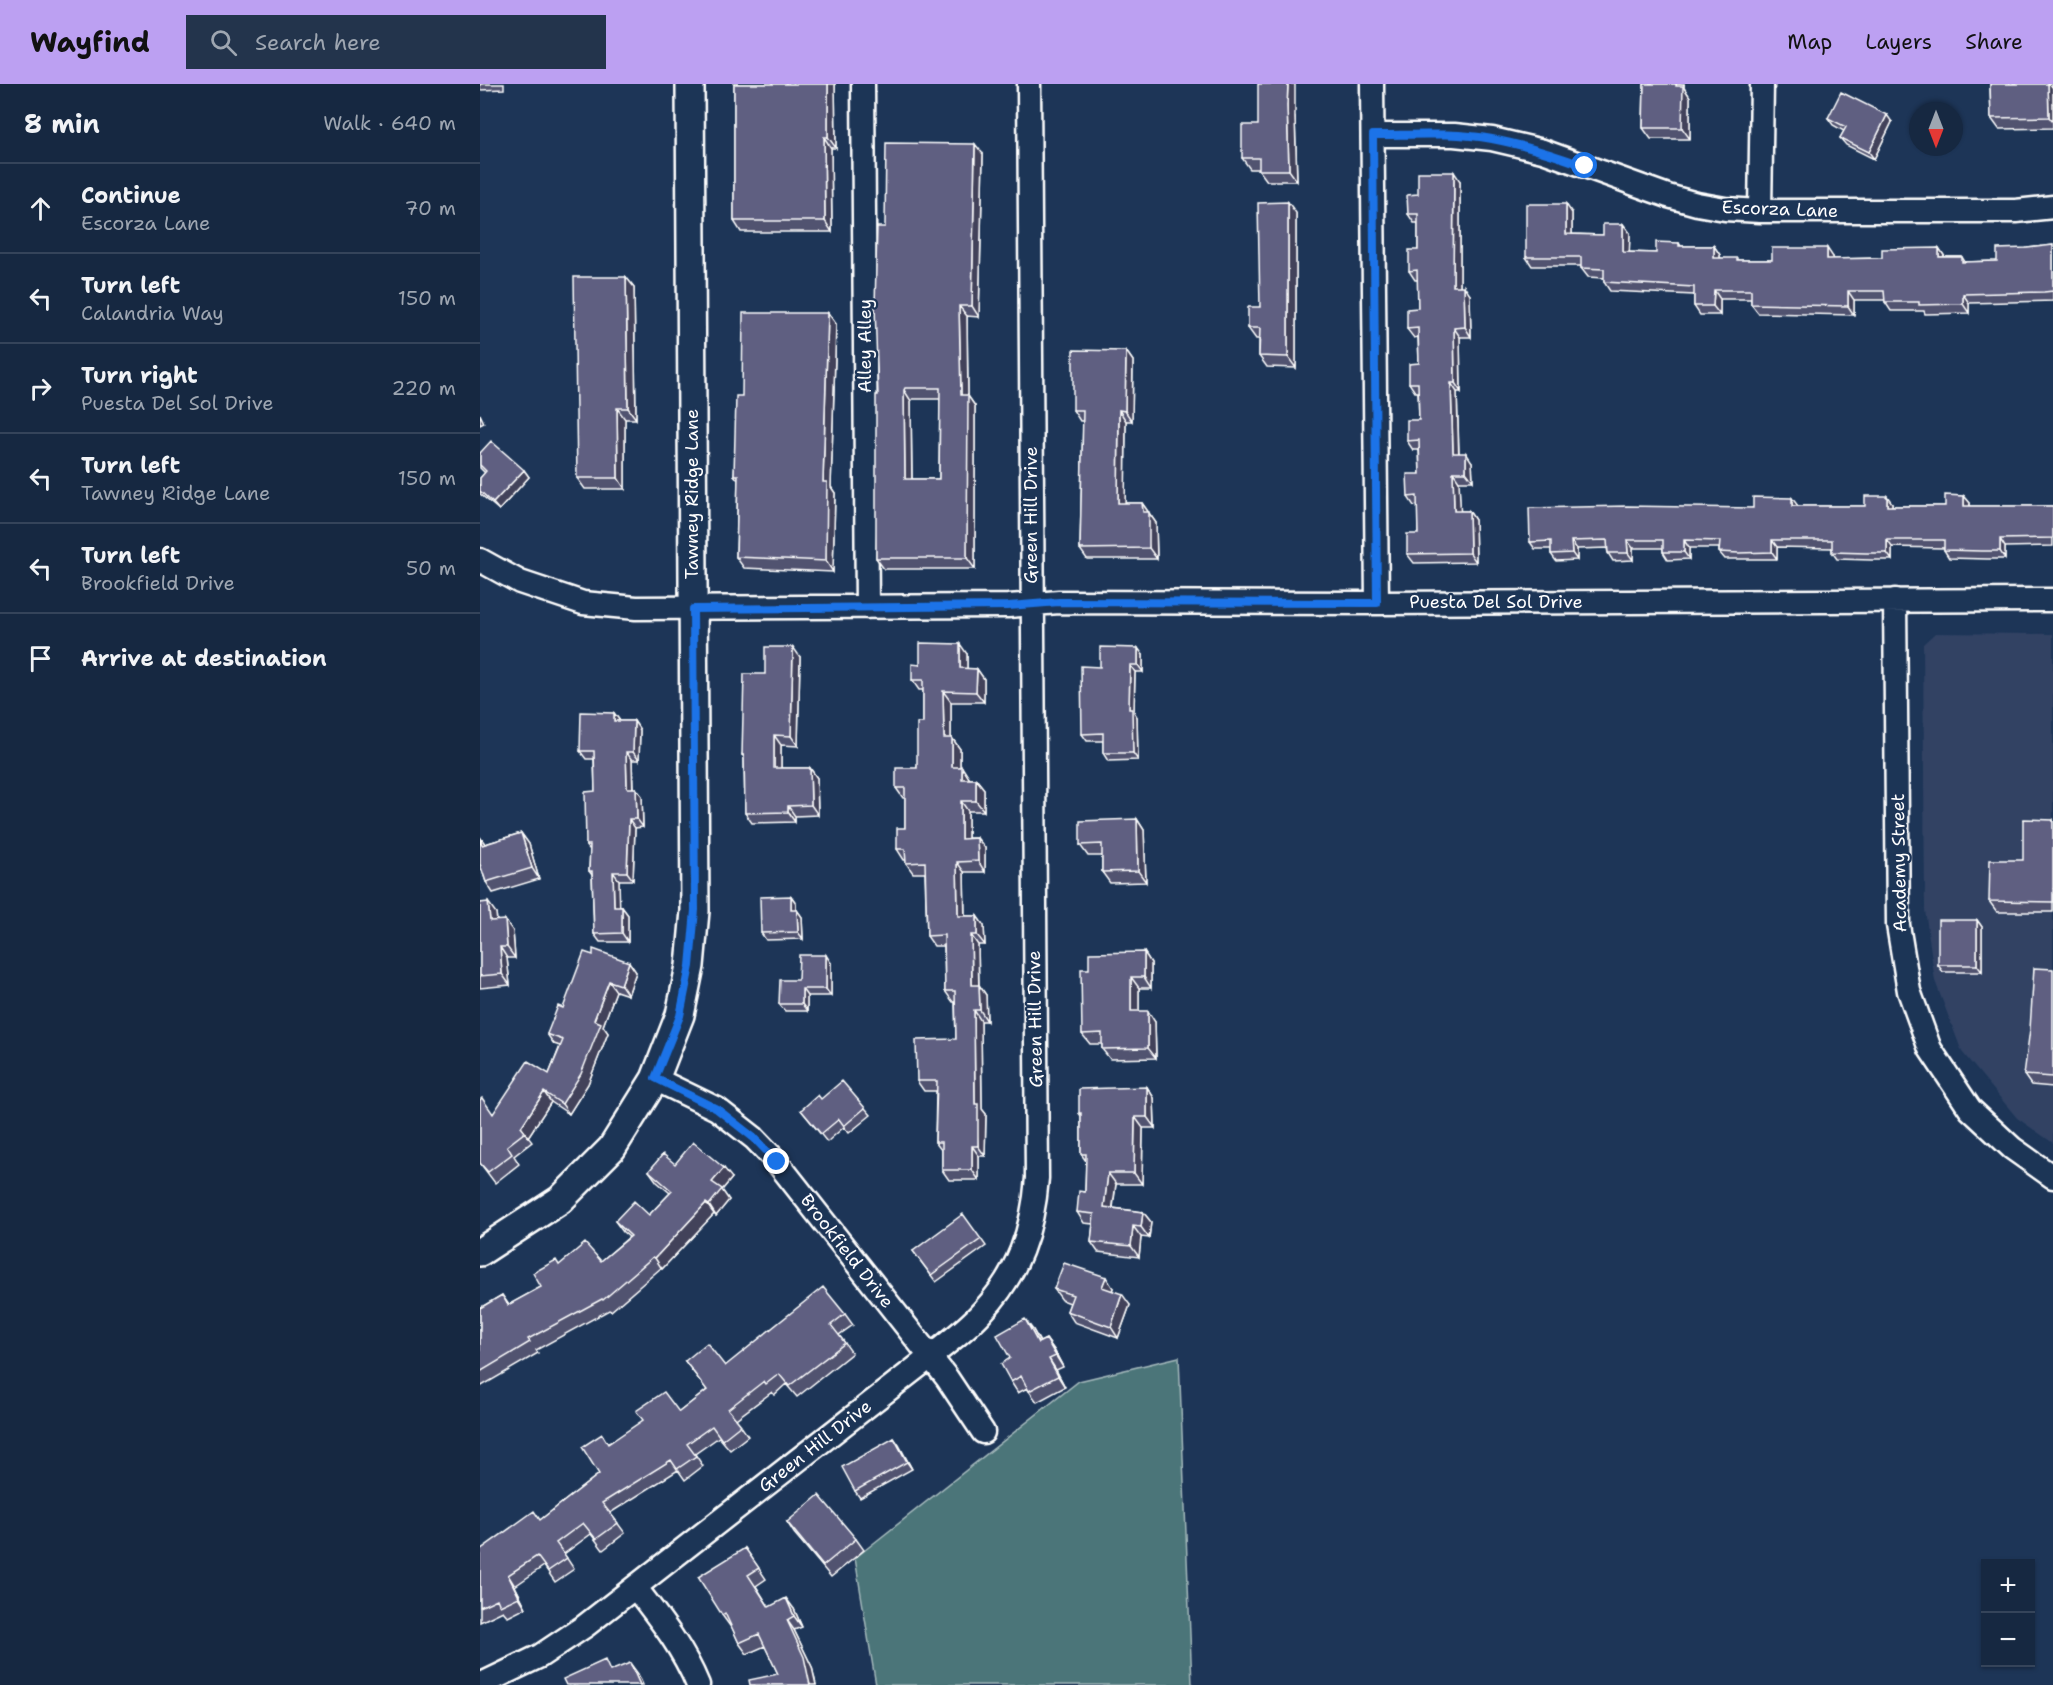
<!DOCTYPE html>
<html lang="en">
<head>
<meta charset="utf-8">
<style>
	:root { --surface:#162841; --page:#23344c; --text:#f1f3f6; --muted:#9ea6b1; --line:#35445a; --accent:#bca0f2 }
	body { margin:0; font-family:"Shantell Sans",sans-serif; background:var(--page); color:var(--text) }
	.controls { position:absolute; right:18px; bottom:18px; display:grid; overflow:hidden; border-radius:0px; box-shadow:0 2px 4px #0004 }
	.controls button { width:54px; height:54px; display:grid; place-items:center; padding:0; border:0; border-bottom:2px solid var(--line); background:var(--surface); color:var(--text); font:30px sans-serif }
	.compass { position:absolute; left:1429px; top:18px; width:54px; height:54px; border-radius:50%; background:var(--surface); box-shadow:0 2px 4px #0004; rotate:180deg }
	.stop { position:absolute; width:18px; height:18px; margin:-14px; border:4px solid #1a73e8; border-radius:50%; background:#fff }
	.stop.end { background:#1a73e8; border-color:#fff; box-shadow:0 2px 6px #0008 }
	.list { margin:0; padding:0; list-style:none }
	h2 { display:flex; justify-content:space-between; align-items:center; height:78px; margin:0; padding:0 24px; font-size:26px }
	h2 small { font-size:20px; font-weight:400; color:var(--muted) }
	.list li { display:grid; grid-template-columns:39px 1fr auto; gap:18px; align-items:center; box-sizing:border-box; height:90px; padding:0 24px; border-top:2px solid var(--line) }
	.list b { display:block; font-size:22px; white-space:nowrap }
	.list p { margin:0; font-size:20px; white-space:nowrap; color:var(--muted) }
	.list em { font-size:20px; font-style:normal; color:var(--muted) }
	.icon { flex:none; width:33px; height:33px; fill:none; stroke:currentColor; stroke-width:2; stroke-linecap:round; stroke-linejoin:round }
	.map { position:relative; flex:none; width:1573px; height:1601px; overflow:hidden }
	header { display:flex; align-items:center; gap:36px; box-sizing:border-box; height:84px; padding:0 30px; background:var(--accent); color:#111 }
	header strong { font-size:28px }
	nav { display:flex; gap:33px; margin-inline-start:auto; font-size:21px }
	.search { width:420px; height:54px; background:var(--page); display:flex; align-items:center; gap:15px; box-sizing:border-box; padding:0 21px; border-radius:0px; color:var(--muted); font-size:22px }
	main { display:flex }
	aside { flex:1; background:var(--surface) }
	.map>svg:first-child { display:block }
	.built { fill:#304264 }
	.green { fill:#4b7479; stroke:#a5babc; stroke-width:1.5 }
	.lines { fill:none; stroke-linecap:round; stroke-linejoin:round }
	.minor-casing { stroke:#fff; stroke-width:27 }
	.tertiary-casing { stroke:#fff; stroke-width:32 }
	.minor { stroke:#1d3557; stroke-width:22 }
	.tertiary { stroke:#1d3557; stroke-width:27 }
	.wall { fill:#51526f; stroke:#fff; stroke-width:1.5; fill-rule:evenodd }
	.shaded-wall { fill:#42425a; stroke:#fff; stroke-width:1.5 }
	.building { fill:#5e5f81; stroke:#fff; stroke-width:1.5; fill-rule:evenodd }
	.route { stroke:#1a73e8; stroke-width:8 }
	.labels { text-anchor:middle; dominant-baseline:central; stroke-width:4.5; stroke-linejoin:round; paint-order:stroke }
	.street-label { font-size:18px; fill:#fff; stroke:#1d3557 }
</style>
</head>
<body>
<header>
<strong>Wayfind</strong>
<div class="search"><svg class="icon" aria-label="search" viewBox="0 0 24 24"><circle cx="10" cy="10" r="6"/><path d="M15 15l6 6"/></svg>Search here</div>
<nav><a>Map</a><a>Layers</a><a>Share</a></nav>
</header>
<main>
<aside>
<h2>8 min<small>Walk · 640 m</small></h2>
<ul class="list">
<li><svg class="icon" aria-label="ahead" viewBox="0 0 24 24"><path d="M12 20V5M6 11l6-6 6 6"/></svg><div><b>Continue</b><p>Escorza Lane</p></div><em>70 m</em></li>
<li><svg class="icon" aria-label="left" viewBox="0 0 24 24"><path d="M17 20v-9H6M10 6l-5 5 5 5"/></svg><div><b>Turn left</b><p>Calandria Way</p></div><em>150 m</em></li>
<li><svg class="icon" aria-label="right" viewBox="0 0 24 24"><path d="M7 20v-9h11M14 6l5 5-5 5"/></svg><div><b>Turn right</b><p>Puesta Del Sol Drive</p></div><em>220 m</em></li>
<li><svg class="icon" aria-label="left" viewBox="0 0 24 24"><path d="M17 20v-9H6M10 6l-5 5 5 5"/></svg><div><b>Turn left</b><p>Tawney Ridge Lane</p></div><em>150 m</em></li>
<li><svg class="icon" aria-label="left" viewBox="0 0 24 24"><path d="M17 20v-9H6M10 6l-5 5 5 5"/></svg><div><b>Turn left</b><p>Brookfield Drive</p></div><em>50 m</em></li>
<li><svg class="icon" aria-label="arrive" viewBox="0 0 24 24"><path d="M6 21V4h12l-3 4 3 4H6"/></svg><div><b>Arrive at destination</b></div></li>
</ul>
</aside>
<div class="map">
<svg width="1573" height="1601" viewBox="0 0 1573 1601">
	<rect width="100%" height="100%" fill="#1d3557"/>
	<filter id="ink" filterUnits="userSpaceOnUse"><feTurbulence type="fractalNoise" baseFrequency=".0167" numOctaves="2"/><feDisplacementMap in="SourceGraphic" scale="12" xChannelSelector="R" yChannelSelector="G"/><feConvolveMatrix kernelMatrix="1 2 1 2 8 2 1 2 1" color-interpolation-filters="sRGB"/></filter>
	<g filter="url(#ink)">
		<path class="built" d="M 1455,549 L 1573,550 L 1573,1059 L 1537,1034 L 1482,968 L 1455,897 L 1445,826 L 1443,560 Z"/>
		<path class="green" d="M 699,1273 L 712,1601 L 396,1601 L 375,1474 L 599,1297 Z"/>
		<g class="lines">
			<g class="minor-casing">
				<path id="minor" d="M 383,0 L 387,523
					M 892,0 L 897,519
					M 893,51 L 974,51 L 1012,55 L 1063,67 L 1188,112 L 1217,120 L 1245,125 L 1280,127 L 1536,127 L 1573,123
					M 1280,127 L 1282,0
					M 0,476 L 40,498 L 103,519 L 156,524 L 528,522 L 579,518 L 897,519 L 1573,516
					M 1415,516 L 1418,841 L 1429,907 L 1450,965 L 1490,1025 L 1532,1064 L 1573,1093
					M 175,995 L 237,1025 L 274,1054 L 297,1078 L 467,1294 L 503,1348
					M 155,1503 C 179,1534 203,1564 218,1601
					M 0,1601 L 60,1572 L 105,1542 L 450,1273 C 467,1259 487,1245 502,1228 C 538,1190 553,1146 557,1094 L 549,0"/>
			</g>
			<g class="tertiary-casing">
				<path id="tertiary" d="M 0,1168 L 80,1116 L 132,1064 L 175,995 L 200,931 L 210,882 L 215,827 L 210,0"/>
			</g>
			<use href="#minor" class="minor"/>
			<use href="#tertiary" class="tertiary"/>
		</g>
		<path class="wall" d="M 0,0 L 24,0 L 24,5 L 0,6 Z
			M 254,0 L 355,0 L 356,64 L 351,64 L 352,148 L 261,148 L 254,137 Z
			M 1164,0 L 1204,0 L 1204,4 L 1210,13 L 1210,55 L 1171,55 L 1163,44 Z
			M 1510,0 L 1570,0 L 1573,4 L 1573,44 L 1519,45 L 1511,34 Z
			M 815,33 L 817,97 L 787,97 L 779,86 L 779,85 L 770,85 L 762,74 Z
			M 1348,34 L 1412,38 L 1394,75 L 1366,61 L 1360,54 L 1364,47 L 1353,41 Z
			M 503,70 L 499,233 L 487,232 L 488,312 L 495,322 L 495,485 L 404,485 L 396,474 L 405,143 ZM 433,315 L 460,315 L 459,395 L 432,395 L 431,317 Z
			M 980,97 L 980,202 L 990,211 L 991,253 L 980,253 L 981,308 L 977,308 L 979,369 L 992,378 L 993,397 L 979,397 L 980,427 L 989,427 L 995,436 L 996,478 L 934,479 L 927,470 L 938,450 L 938,421 L 934,422 L 928,413 L 940,390 L 939,366 L 933,366 L 927,357 L 939,336 L 938,308 L 935,308 L 929,299 L 939,279 L 938,253 L 934,254 L 927,245 L 938,224 L 938,196 L 935,196 L 929,187 L 938,166 L 938,139 L 934,139 L 928,130 L 938,110 Z
			M 816,129 L 816,284 L 787,283 L 779,272 L 779,255 L 776,255 L 768,244 L 780,223 Z
			M 1092,129 L 1092,150 L 1123,151 L 1143,140 L 1150,149 L 1149,168 L 1176,169 L 1199,159 L 1201,162 L 1234,162 L 1240,171 L 1240,174 L 1258,176 L 1292,176 L 1353,173 L 1353,175 L 1402,174 L 1459,164 L 1465,173 L 1482,173 L 1485,178 L 1517,177 L 1547,164 L 1573,161 L 1573,217 L 1489,219 L 1489,229 L 1445,230 L 1444,227 L 1411,227 L 1405,218 L 1405,216 L 1374,216 L 1374,231 L 1278,229 L 1271,220 L 1271,215 L 1240,215 L 1240,231 L 1220,231 L 1214,222 L 1214,211 L 1130,207 L 1124,198 L 1124,194 L 1108,193 L 1101,184 L 1101,182 L 1052,182 L 1046,173 Z
			M 146,193 L 154,203 L 156,335 L 145,335 L 145,405 L 105,405 L 97,394 Z
			M 348,229 L 356,240 L 351,403 L 355,409 L 353,488 L 264,484 L 256,473 L 258,396 L 254,391 L 262,312 Z
			M 646,267 L 653,277 L 652,337 L 646,337 L 645,419 L 662,419 L 676,439 L 677,475 L 607,475 L 600,465 L 603,337 L 600,337 L 593,326 Z
			M 0,330 L 4,339 L 0,341 Z
			M 0,369 L 44,386 L 49,393 L 19,426 L 0,410 L 0,394 L 5,389 L 0,384 Z
			M 1484,412 L 1490,419 L 1490,422 L 1573,422 L 1573,462 L 1525,463 L 1525,475 L 1507,475 L 1469,474 L 1464,466 L 1464,464 L 1412,463 L 1412,476 L 1391,476 L 1357,475 L 1352,468 L 1352,464 L 1297,463 L 1297,475 L 1245,475 L 1239,468 L 1239,464 L 1209,464 L 1209,475 L 1188,476 L 1183,468 L 1183,464 L 1153,464 L 1153,476 L 1133,477 L 1128,469 L 1127,464 L 1097,465 L 1097,476 L 1076,477 L 1071,470 L 1071,465 L 1055,465 L 1050,458 L 1273,424 L 1318,422 L 1385,422 L 1412,419 L 1412,422 L 1465,422 Z
			M 487,570 L 487,585 L 497,585 L 504,595 L 504,618 L 471,618 L 471,654 L 472,654 L 480,665 L 480,683 L 489,694 L 489,695 L 496,695 L 504,705 L 504,727 L 488,727 L 488,754 L 497,754 L 505,764 L 505,788 L 484,788 L 485,832 L 497,832 L 504,842 L 505,861 L 498,861 L 499,901 L 506,911 L 507,937 L 501,937 L 502,1025 L 506,1030 L 505,1072 L 499,1072 L 499,1096 L 469,1096 L 462,1086 L 462,1067 L 455,1058 L 456,1007 L 444,1007 L 437,997 L 476,955 L 475,918 L 473,918 L 465,907 L 464,862 L 454,862 L 447,852 L 445,789 L 433,789 L 426,779 L 426,776 L 424,776 L 417,765 L 425,744 L 425,714 L 423,714 L 416,704 L 437,684 L 443,639 L 443,606 L 439,606 L 432,596 L 440,581 Z
			M 663,571 L 663,588 L 655,588 L 654,628 L 657,633 L 658,676 L 628,677 L 623,669 L 623,657 L 607,657 L 602,650 L 620,583 Z
			M 320,573 L 318,662 L 301,661 L 301,684 L 330,684 L 337,694 L 338,731 L 315,732 L 315,738 L 272,739 L 265,729 L 264,673 L 262,671 L 285,590 Z
			M 134,629 L 140,637 L 154,637 L 160,646 L 159,676 L 152,676 L 153,704 L 162,712 L 163,743 L 155,744 L 153,796 L 139,796 L 139,823 L 142,823 L 148,831 L 148,858 L 120,858 L 114,850 L 112,791 L 109,787 L 110,766 L 106,761 L 115,707 L 114,675 L 106,675 L 100,667 Z
			M 657,735 L 664,746 L 666,798 L 630,799 L 622,788 L 622,772 L 608,772 L 600,761 Z
			M 1573,736 L 1573,828 L 1517,828 L 1509,817 L 1543,776 Z
			M 41,749 L 49,760 L 59,795 L 13,809 L 6,798 L 2,786 L 0,786 L 0,753 L 5,760 Z
			M 311,812 L 316,819 L 316,826 L 317,826 L 322,833 L 323,855 L 286,856 L 281,849 Z
			M 0,819 L 16,829 L 17,837 L 33,847 L 35,874 L 27,874 L 30,901 L 0,904 Z
			M 1497,836 L 1502,843 L 1502,888 L 1463,888 L 1458,881 Z
			M 664,868 L 671,879 L 671,904 L 659,904 L 659,927 L 675,938 L 676,974 L 630,975 L 622,965 L 622,960 L 610,960 L 602,950 L 609,885 Z
			M 113,871 L 149,878 L 156,888 L 148,911 L 136,907 L 123,942 L 128,949 L 108,1000 L 89,1030 L 71,1018 L 48,1053 L 52,1058 L 34,1072 L 39,1080 L 15,1099 L 0,1079 L 0,1016 L 13,1030 L 69,990 L 80,962 L 74,960 L 67,950 L 83,924 Z
			M 351,879 L 351,912 L 327,912 L 327,927 L 305,927 L 299,920 L 318,896 Z
			M 1573,885 L 1573,1003 L 1551,1001 L 1544,991 Z
			M 667,1003 L 674,1014 L 675,1044 L 663,1044 L 662,1100 L 636,1100 L 633,1124 L 663,1128 L 671,1138 L 669,1154 L 661,1153 L 659,1173 L 618,1168 L 611,1158 L 613,1140 L 604,1139 L 597,1128 L 605,1108 L 606,1077 L 601,1070 L 601,1032 L 599,1029 Z
			M 385,1024 L 391,1031 L 369,1049 L 364,1043 L 347,1058 L 321,1026 Z
			M 195,1080 L 252,1094 L 242,1106 L 249,1116 L 236,1132 L 234,1130 L 182,1185 L 181,1184 L 131,1227 L 129,1226 L 56,1266 L 58,1269 L 0,1303 L 0,1224 L 22,1211 L 29,1221 L 61,1203 L 79,1181 L 121,1177 L 149,1153 L 143,1148 L 135,1137 L 169,1131 L 190,1109 L 177,1098 L 169,1087 Z
			M 501,1155 L 506,1162 L 456,1198 L 433,1167 Z
			M 633,1204 L 632,1206 L 650,1221 L 638,1254 L 594,1238 L 587,1227 L 590,1219 L 582,1216 L 574,1205 Z
			M 365,1230 L 373,1241 L 359,1251 L 372,1269 L 317,1313 L 306,1300 L 294,1311 L 292,1308 L 256,1335 L 268,1352 L 250,1366 L 239,1353 L 215,1370 L 223,1382 L 205,1396 L 198,1386 L 130,1429 L 145,1449 L 123,1466 L 111,1450 L 84,1470 L 94,1485 L 75,1498 L 64,1482 L 35,1502 L 46,1524 L 28,1533 L 23,1527 L 0,1538 L 0,1466 L 60,1436 L 119,1390 L 128,1359 L 199,1328 L 227,1306 L 205,1277 L 245,1282 Z
			M 553,1246 L 560,1258 L 566,1255 L 574,1266 L 583,1283 L 576,1286 L 585,1303 L 557,1318 L 547,1304 L 538,1309 L 531,1298 L 530,1274 Z
			M 414,1354 L 432,1385 L 380,1414 L 375,1407 Z
			M 307,1438 L 376,1455 L 384,1466 L 351,1493 L 314,1449 Z
			M 265,1464 L 286,1495 L 276,1502 L 289,1523 L 314,1525 L 322,1543 L 314,1546 L 332,1583 L 336,1601 L 270,1601 L 298,1590 L 285,1562 L 267,1570 L 259,1559 L 251,1541 L 250,1542 L 242,1531 Z"/>
		<path class="shaded-wall" d="M 348,0 L 355,0 L 356,64 L 348,53 Z
			M 808,0 L 815,0 L 815,33 L 817,97 L 809,86 L 807,22 Z
			M 1196,0 L 1204,0 L 1204,4 L 1210,13 L 1210,55 L 1202,44 Z
			M 1568,0 L 1570,0 L 1573,4 L 1573,38 L 1569,33 Z
			M 1407,31 L 1412,38 L 1394,75 L 1389,68 Z
			M 344,53 L 351,64 L 352,148 L 345,137 Z
			M 495,60 L 503,70 L 499,233 L 492,222 Z
			M 974,88 L 980,97 L 980,211 L 973,202 Z
			M 808,118 L 816,129 L 816,284 L 808,273 Z
			M 1086,120 L 1092,129 L 1092,159 L 1086,150 Z
			M 1143,140 L 1150,149 L 1149,177 L 1143,168 Z
			M 1234,162 L 1240,171 L 1240,183 L 1234,174 Z
			M 1347,164 L 1353,173 L 1353,184 L 1347,175 Z
			M 1459,164 L 1465,173 L 1459,173 Z
			M 146,193 L 154,203 L 156,335 L 148,324 Z
			M 984,202 L 990,211 L 991,253 L 985,243 Z
			M 1234,206 L 1240,215 L 1240,231 L 1233,222 Z
			M 1368,207 L 1374,216 L 1374,231 L 1368,222 Z
			M 1483,210 L 1489,219 L 1489,229 L 1483,220 Z
			M 479,222 L 487,232 L 488,312 L 495,322 L 495,485 L 487,474 L 481,311 Z
			M 348,229 L 356,240 L 351,403 L 355,409 L 353,488 L 346,477 L 343,398 Z
			M 974,244 L 980,253 L 981,308 L 975,299 Z
			M 646,267 L 653,277 L 652,337 L 645,327 Z
			M 971,299 L 977,308 L 979,378 L 973,369 Z
			M 424,306 L 431,317 L 432,406 L 425,395 Z
			M 137,324 L 145,335 L 145,405 L 138,394 Z
			M 639,326 L 646,337 L 645,430 L 638,419 Z
			M 986,369 L 992,378 L 993,397 L 986,388 Z
			M 44,386 L 49,393 L 19,426 L 13,419 Z
			M 973,388 L 979,397 L 981,436 L 974,427 Z
			M 1407,412 L 1412,419 L 1412,429 L 1407,422 Z
			M 1484,412 L 1490,419 L 1489,429 L 1484,422 Z
			M 1312,414 L 1318,422 L 1312,422 Z
			M 662,419 L 676,439 L 677,475 L 669,464 L 663,428 Z
			M 989,427 L 995,436 L 996,478 L 990,469 Z
			M 1520,455 L 1525,463 L 1525,475 L 1520,467 Z
			M 1147,456 L 1153,464 L 1153,476 L 1148,469 Z
			M 1204,456 L 1209,464 L 1209,475 L 1204,468 Z
			M 1292,456 L 1297,463 L 1297,475 L 1292,468 Z
			M 1407,456 L 1412,463 L 1412,476 L 1407,469 Z
			M 1091,457 L 1097,465 L 1097,476 L 1092,469 Z
			M 480,560 L 487,570 L 487,595 L 480,584 Z
			M 313,563 L 320,573 L 318,662 L 311,652 Z
			M 658,564 L 663,571 L 663,588 L 658,581 Z
			M 650,581 L 655,588 L 654,628 L 657,633 L 658,676 L 653,669 L 649,625 Z
			M 497,585 L 504,595 L 504,618 L 496,608 Z
			M 463,607 L 471,618 L 471,665 L 464,654 Z
			M 134,629 L 140,637 L 134,637 Z
			M 154,637 L 160,646 L 159,676 L 153,668 Z
			M 294,651 L 301,661 L 301,694 L 294,684 Z
			M 472,654 L 480,665 L 480,694 L 472,683 Z
			M 146,668 L 152,676 L 153,713 L 147,704 Z
			M 482,683 L 489,694 L 489,705 L 482,695 Z
			M 330,684 L 337,694 L 338,731 L 331,721 Z
			M 496,695 L 504,705 L 504,727 L 496,717 Z
			M 156,704 L 162,712 L 163,743 L 157,735 Z
			M 481,717 L 488,727 L 488,765 L 481,755 Z
			M 308,722 L 315,732 L 315,738 L 308,728 Z
			M 149,735 L 155,744 L 153,796 L 147,788 Z
			M 657,735 L 664,746 L 666,798 L 658,787 Z
			M 41,749 L 49,760 L 59,795 L 52,784 Z
			M 0,753 L 6,761 L 2,761 Z
			M 497,754 L 505,764 L 505,788 L 498,777 Z
			M 477,778 L 484,788 L 485,843 L 478,832 Z
			M 133,788 L 139,796 L 140,831 L 134,823 Z
			M 311,812 L 316,819 L 316,834 L 311,826 Z
			M 8,818 L 16,829 L 18,848 L 10,837 Z
			M 142,823 L 148,831 L 148,858 L 142,849 Z
			M 317,826 L 322,833 L 323,855 L 318,848 Z
			M 497,832 L 504,842 L 505,861 L 497,851 Z
			M 25,836 L 33,847 L 35,874 L 27,863 Z
			M 1497,836 L 1502,843 L 1502,888 L 1497,881 Z
			M 491,851 L 498,861 L 499,911 L 492,901 Z
			M 20,863 L 27,874 L 30,901 L 22,890 Z
			M 664,868 L 671,879 L 671,904 L 664,893 Z
			M 346,871 L 351,879 L 351,912 L 346,905 Z
			M 149,878 L 156,888 L 148,911 L 141,901 Z
			M 651,893 L 659,904 L 659,938 L 651,927 Z
			M 129,897 L 136,907 L 123,942 L 128,949 L 108,1000 L 89,1030 L 82,1020 Z
			M 499,901 L 506,911 L 507,937 L 500,926 Z
			M 322,905 L 327,912 L 327,927 L 322,920 Z
			M 494,926 L 501,937 L 502,1025 L 506,1030 L 505,1072 L 498,1062 L 495,1020 Z
			M 668,927 L 675,938 L 676,974 L 668,964 Z
			M 667,1003 L 674,1014 L 675,1044 L 667,1033 Z
			M 64,1008 L 71,1018 L 48,1053 L 41,1043 Z
			M 655,1033 L 663,1044 L 662,1100 L 654,1089 Z
			M 492,1062 L 499,1072 L 499,1096 L 492,1086 Z
			M 244,1084 L 252,1094 L 242,1106 L 249,1116 L 236,1132 L 229,1121 L 232,1098 Z
			M 628,1089 L 636,1100 L 631,1134 L 624,1123 Z
			M 226,1119 L 234,1130 L 182,1185 L 175,1174 Z
			M 663,1128 L 671,1138 L 669,1154 L 661,1143 Z
			M 653,1142 L 661,1153 L 659,1173 L 651,1162 Z
			M 626,1193 L 633,1204 L 630,1214 L 622,1203 Z
			M 642,1210 L 650,1221 L 638,1254 L 631,1243 Z
			M 545,1235 L 553,1246 L 566,1270 L 558,1259 Z
			M 566,1255 L 574,1266 L 583,1283 L 576,1272 Z
			M 569,1275 L 576,1286 L 585,1303 L 578,1292 Z
			M 414,1354 L 419,1361 L 432,1385 L 427,1378 Z
			M 28,1491 L 35,1502 L 46,1524 L 39,1513 Z
			M 306,1514 L 314,1525 L 322,1543 L 314,1532 Z
			M 307,1536 L 314,1546 L 332,1583 L 336,1601 L 330,1601 Z
			M 150,1579 L 158,1590 L 163,1601 L 160,1601 Z"/>
		<path class="building" d="M 254,0 L 348,0 L 348,53 L 344,53 L 345,137 L 254,137 Z
			M 778,0 L 808,0 L 807,22 L 809,86 L 779,86 L 779,74 L 762,74 L 762,41 L 778,41 Z
			M 1164,0 L 1196,0 L 1196,2 L 1203,2 L 1202,44 L 1163,44 Z
			M 1510,0 L 1568,0 L 1569,33 L 1511,34 Z
			M 1361,8 L 1407,31 L 1389,68 L 1360,54 L 1366,43 L 1348,34 Z
			M 406,59 L 495,60 L 492,222 L 479,222 L 481,311 L 488,311 L 487,474 L 396,474 L 396,311 L 398,311 L 395,222 L 397,143 L 405,143 ZM 425,304 L 460,304 L 459,395 L 425,395 L 424,306 Z
			M 938,88 L 974,88 L 973,202 L 984,202 L 985,243 L 974,244 L 975,299 L 971,299 L 973,369 L 986,369 L 986,388 L 973,388 L 974,427 L 989,427 L 990,469 L 927,470 L 927,450 L 938,450 L 937,412 L 928,413 L 927,390 L 940,390 L 939,356 L 927,357 L 927,336 L 939,336 L 938,299 L 929,299 L 929,280 L 939,279 L 938,244 L 927,245 L 927,225 L 938,224 L 937,186 L 929,187 L 929,166 L 938,166 L 938,130 L 928,130 L 927,111 L 938,110 Z
			M 808,118 L 808,273 L 779,272 L 780,244 L 768,244 L 768,223 L 780,223 L 778,119 Z
			M 1046,120 L 1086,120 L 1086,150 L 1123,151 L 1123,140 L 1143,140 L 1143,168 L 1176,169 L 1176,158 L 1199,159 L 1199,162 L 1234,162 L 1234,174 L 1257,174 L 1257,176 L 1292,176 L 1292,164 L 1347,164 L 1347,175 L 1402,174 L 1402,165 L 1459,164 L 1459,173 L 1482,173 L 1482,178 L 1517,177 L 1517,165 L 1547,164 L 1573,161 L 1573,207 L 1564,208 L 1483,210 L 1483,220 L 1439,221 L 1439,218 L 1405,218 L 1404,207 L 1368,207 L 1368,222 L 1271,220 L 1271,206 L 1234,206 L 1233,222 L 1214,222 L 1214,203 L 1124,198 L 1124,185 L 1101,184 L 1101,173 L 1046,173 Z
			M 94,193 L 146,193 L 148,324 L 137,324 L 138,394 L 97,394 Z
			M 263,229 L 348,229 L 343,398 L 347,398 L 346,477 L 256,473 L 258,391 L 254,391 L 256,312 L 262,312 Z
			M 593,266 L 646,267 L 645,327 L 639,326 L 638,419 L 662,419 L 663,428 L 669,428 L 669,464 L 600,465 L 603,326 L 593,326 Z
			M 11,357 L 44,386 L 13,419 L 0,407 L 0,394 L 6,387 L 0,381 L 0,369 Z
			M 1465,411 L 1484,412 L 1484,422 L 1573,422 L 1573,454 L 1520,455 L 1520,467 L 1501,467 L 1464,466 L 1464,456 L 1407,456 L 1407,469 L 1386,469 L 1352,468 L 1352,456 L 1292,456 L 1292,468 L 1259,469 L 1239,468 L 1240,457 L 1204,456 L 1204,468 L 1183,468 L 1183,456 L 1147,456 L 1148,469 L 1128,469 L 1127,456 L 1091,457 L 1092,469 L 1071,470 L 1071,457 L 1050,458 L 1049,424 L 1147,422 L 1273,424 L 1273,413 L 1312,414 L 1312,422 L 1385,422 L 1385,412 L 1407,412 L 1407,422 L 1465,422 Z
			M 440,559 L 480,560 L 480,584 L 497,585 L 496,608 L 463,607 L 464,654 L 472,654 L 472,683 L 482,683 L 482,695 L 496,695 L 496,717 L 481,717 L 481,755 L 497,754 L 498,777 L 477,778 L 478,832 L 497,832 L 497,851 L 491,851 L 492,901 L 499,901 L 500,926 L 494,926 L 495,1020 L 498,1020 L 498,1062 L 492,1062 L 492,1086 L 462,1086 L 462,1058 L 455,1058 L 457,997 L 437,997 L 436,956 L 476,955 L 475,907 L 465,907 L 464,851 L 447,852 L 445,778 L 426,779 L 425,765 L 417,765 L 417,744 L 425,744 L 425,704 L 416,704 L 416,684 L 437,684 L 437,639 L 443,639 L 443,596 L 432,596 L 432,580 L 440,581 Z
			M 285,563 L 313,563 L 311,652 L 294,651 L 294,684 L 330,684 L 331,721 L 308,722 L 308,728 L 265,729 L 264,671 L 262,671 L 264,590 L 285,590 Z
			M 620,563 L 658,564 L 658,581 L 650,581 L 649,625 L 652,625 L 653,669 L 623,669 L 623,649 L 602,650 L 601,582 L 620,583 Z
			M 101,628 L 134,629 L 134,637 L 154,637 L 153,668 L 146,668 L 147,704 L 156,704 L 157,735 L 149,735 L 147,788 L 133,788 L 134,823 L 142,823 L 142,849 L 114,850 L 112,787 L 109,787 L 110,761 L 106,761 L 105,708 L 115,707 L 114,667 L 100,667 Z
			M 657,735 L 658,787 L 622,788 L 622,760 L 600,761 L 600,737 Z
			M 1543,735 L 1573,736 L 1573,818 L 1509,817 L 1510,776 L 1543,776 Z
			M 41,749 L 52,784 L 6,798 L 0,780 L 0,756 L 2,761 Z
			M 311,812 L 311,826 L 317,826 L 318,848 L 281,849 L 280,813 Z
			M 8,818 L 10,837 L 25,836 L 27,863 L 20,863 L 22,890 L 0,892 L 0,819 Z
			M 1458,836 L 1497,836 L 1497,881 L 1458,881 Z
			M 113,865 L 149,878 L 141,901 L 129,897 L 114,936 L 121,939 L 101,990 L 82,1020 L 64,1008 L 41,1043 L 45,1048 L 27,1062 L 32,1070 L 8,1088 L 0,1079 L 0,1016 L 2,1014 L 13,1030 L 48,977 L 69,990 L 83,956 L 67,950 L 78,922 L 83,924 L 104,868 L 113,871 Z
			M 664,868 L 664,893 L 651,893 L 651,927 L 668,927 L 668,964 L 622,965 L 622,949 L 602,950 L 601,885 L 609,885 L 609,869 Z
			M 319,871 L 346,871 L 346,905 L 322,905 L 322,920 L 299,920 L 300,896 L 318,896 Z
			M 1554,884 L 1573,885 L 1573,993 L 1544,991 L 1550,945 Z
			M 362,997 L 385,1024 L 364,1042 L 359,1035 L 341,1050 L 321,1026 L 338,1011 L 341,1015 Z
			M 667,1003 L 667,1033 L 655,1033 L 654,1089 L 628,1089 L 624,1123 L 663,1128 L 661,1143 L 653,1142 L 651,1162 L 611,1158 L 614,1130 L 597,1128 L 599,1107 L 605,1108 L 606,1070 L 601,1070 L 601,1029 L 599,1029 L 599,1005 Z
			M 213,1058 L 244,1084 L 232,1098 L 242,1105 L 229,1121 L 226,1119 L 175,1174 L 173,1173 L 123,1216 L 122,1215 L 48,1255 L 50,1258 L 0,1288 L 0,1224 L 22,1211 L 28,1221 L 61,1203 L 53,1189 L 76,1176 L 79,1181 L 105,1159 L 121,1177 L 151,1152 L 135,1137 L 154,1117 L 169,1131 L 192,1107 L 169,1087 L 183,1070 L 195,1080 Z
			M 483,1130 L 501,1155 L 451,1191 L 433,1167 Z
			M 584,1179 L 626,1193 L 622,1203 L 642,1210 L 631,1243 L 587,1227 L 593,1211 L 574,1205 Z
			M 343,1203 L 365,1230 L 351,1241 L 365,1259 L 309,1302 L 299,1290 L 286,1300 L 284,1297 L 248,1325 L 261,1341 L 242,1356 L 232,1342 L 207,1360 L 216,1372 L 197,1385 L 191,1376 L 122,1419 L 138,1439 L 116,1455 L 103,1439 L 76,1459 L 87,1474 L 68,1487 L 57,1472 L 28,1491 L 39,1513 L 20,1522 L 17,1515 L 0,1523 L 0,1466 L 54,1427 L 60,1436 L 119,1390 L 102,1363 L 122,1350 L 128,1360 L 163,1336 L 156,1327 L 184,1308 L 199,1328 L 227,1306 L 205,1277 L 227,1259 L 245,1282 Z
			M 545,1235 L 558,1259 L 566,1255 L 576,1272 L 569,1275 L 578,1292 L 549,1307 L 541,1292 L 531,1298 L 521,1280 L 530,1274 L 517,1251 Z
			M 414,1354 L 427,1378 L 375,1407 L 362,1383 Z
			M 339,1411 L 376,1455 L 343,1482 L 307,1438 Z
			M 265,1464 L 279,1484 L 268,1491 L 289,1523 L 306,1514 L 314,1532 L 307,1536 L 324,1573 L 330,1601 L 270,1601 L 269,1596 L 298,1590 L 279,1550 L 259,1559 L 245,1529 L 242,1531 L 218,1493 Z
			M 125,1576 L 130,1587 L 150,1579 L 160,1601 L 86,1601 L 83,1595 Z"/>
	</g>
	<g class="lines" filter="url(#ink)">
		<path class="route" d="M 297,1078 L 274,1054 L 237,1025 L 175,994 L 200,932 L 210,882 L 215,826 L 213,525 L 528,522 L 579,518 L 897,519 L 893,51 C 932,51 973,48 1012,55 C 1044,61 1075,71 1105,82"/>
	</g>
	<g class="labels">
		<g class="street-label">
			<text transform="translate(1300 125) rotate(2)">Escorza Lane</text>
			<text transform="translate(385 262) rotate(-90)">Alley Alley</text>
			<text transform="translate(212 410) rotate(-90)">Tawney Ridge Lane</text>
			<text transform="translate(551 431) rotate(-90)">Green Hill Drive</text>
			<text x="1016" y="518">Puesta Del Sol Drive</text>
			<text transform="translate(1419 779) rotate(-91)">Academy Street</text>
			<text transform="translate(555 935) rotate(-91)">Green Hill Drive</text>
			<text transform="translate(367 1167) rotate(52)">Brookfield Drive</text>
			<text transform="translate(335 1362) rotate(-38)">Green Hill Drive</text>
		</g>
	</g>
</svg>
<div class="controls">
<button>+</button>
<button>−</button>
</div>
<svg class="compass" viewBox="-18 -18 36 36"><path d="M0-13l5 13h-10z" fill="#e53935"/><path d="M0 13l5-13h-10z" fill="#9ea6b1"/></svg>
<div class="stop" style="left:1105px;top:82px"></div>
<div class="stop end" style="left:297px;top:1078px"></div>
</div>
</main>
</body>
</html>
